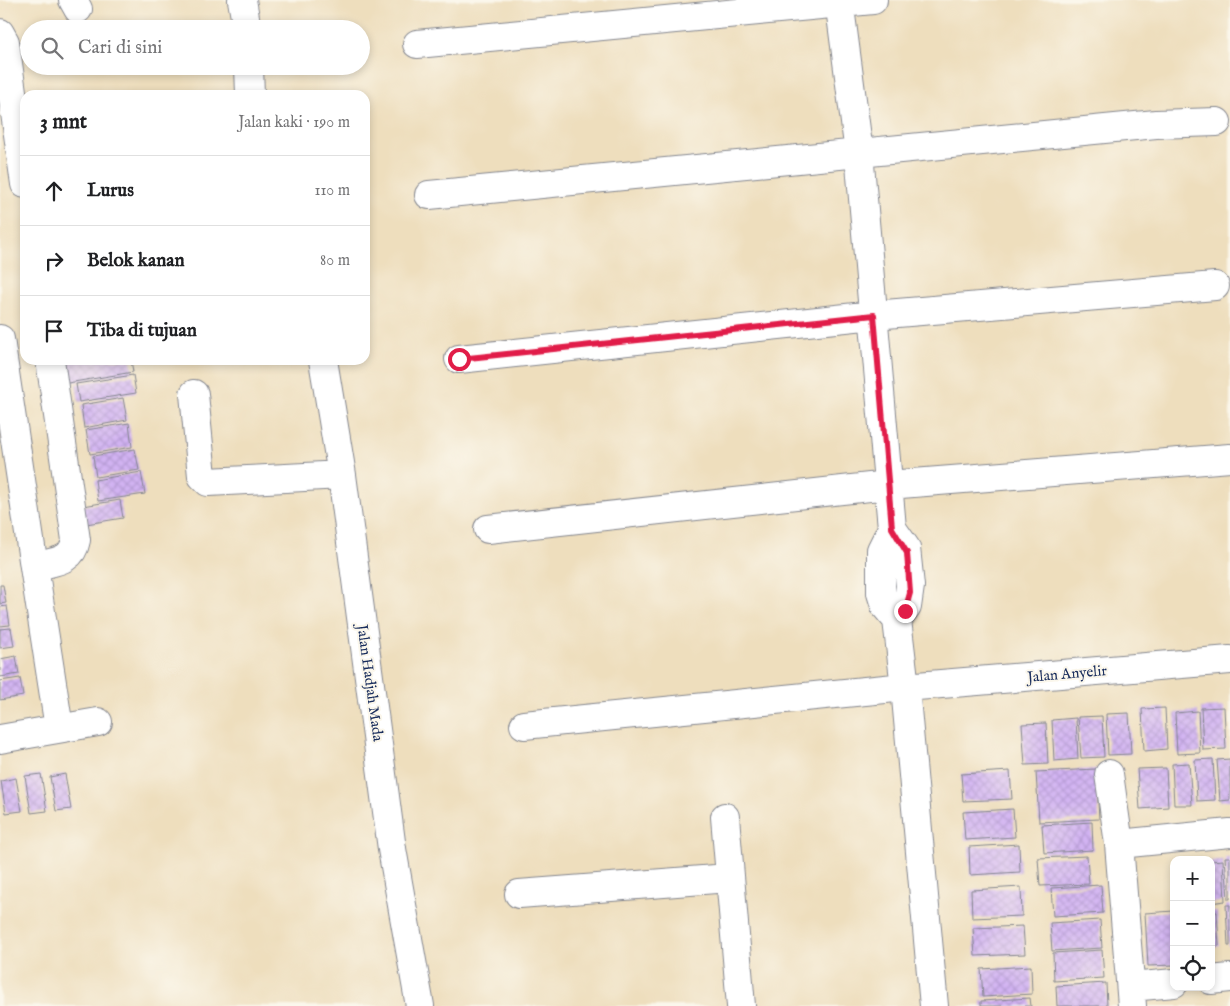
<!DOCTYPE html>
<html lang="id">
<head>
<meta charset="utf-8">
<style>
	:root { --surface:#fff; --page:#f6f6f6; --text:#202124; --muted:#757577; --line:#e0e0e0 }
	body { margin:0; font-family:"IM FELL English",serif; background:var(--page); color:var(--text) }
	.controls { position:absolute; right:15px; bottom:15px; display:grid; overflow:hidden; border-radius:10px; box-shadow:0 2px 8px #0003 }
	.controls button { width:45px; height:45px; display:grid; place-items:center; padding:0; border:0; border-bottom:1px solid var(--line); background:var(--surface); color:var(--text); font:25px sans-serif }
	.stop { position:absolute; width:15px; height:15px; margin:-11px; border:4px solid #e11d48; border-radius:50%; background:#fff }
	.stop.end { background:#e11d48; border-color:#fff; box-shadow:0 1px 5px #0008 }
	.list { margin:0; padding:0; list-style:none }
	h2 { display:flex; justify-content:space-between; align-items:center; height:65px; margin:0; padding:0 20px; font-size:21px }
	h2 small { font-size:16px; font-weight:400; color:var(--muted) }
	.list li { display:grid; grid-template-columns:32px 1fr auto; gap:15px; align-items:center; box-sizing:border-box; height:70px; padding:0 20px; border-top:1px solid var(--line) }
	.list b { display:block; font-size:19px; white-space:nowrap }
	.list em { font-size:16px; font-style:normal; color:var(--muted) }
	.icon { flex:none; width:28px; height:28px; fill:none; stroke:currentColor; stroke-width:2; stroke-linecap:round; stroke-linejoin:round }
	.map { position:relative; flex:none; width:1230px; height:1006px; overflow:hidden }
	.search { position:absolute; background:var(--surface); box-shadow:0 2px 8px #0003; left:20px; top:20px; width:350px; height:55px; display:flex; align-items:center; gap:12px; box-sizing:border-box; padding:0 18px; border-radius:28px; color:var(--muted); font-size:19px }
	.panel { position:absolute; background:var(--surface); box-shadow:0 2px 8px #0003; left:20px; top:90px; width:350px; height:275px; border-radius:15px }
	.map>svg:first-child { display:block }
	.building { fill:url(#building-cross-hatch) }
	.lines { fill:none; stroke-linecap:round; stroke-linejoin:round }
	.street-casing { stroke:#84868e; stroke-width:30 }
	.secondary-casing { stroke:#84868e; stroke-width:30 }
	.street { stroke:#fff; stroke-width:28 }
	.secondary { stroke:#fff; stroke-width:28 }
	.route { stroke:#e11d48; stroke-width:6 }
	.labels { text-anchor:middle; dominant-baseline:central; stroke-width:4; stroke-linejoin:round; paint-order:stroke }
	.street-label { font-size:15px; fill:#1b2f5e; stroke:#fbf7ec }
</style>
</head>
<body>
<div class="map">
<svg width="1230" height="1006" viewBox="0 0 1230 1006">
	<defs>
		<pattern id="building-cross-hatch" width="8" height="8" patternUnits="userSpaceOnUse" patternTransform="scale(1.25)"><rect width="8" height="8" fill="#d2b3f2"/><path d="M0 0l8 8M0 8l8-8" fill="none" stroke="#b49ad2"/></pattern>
	</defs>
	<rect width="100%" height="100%" fill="#fbf7ec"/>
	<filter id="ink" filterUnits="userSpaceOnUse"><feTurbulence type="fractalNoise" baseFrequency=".02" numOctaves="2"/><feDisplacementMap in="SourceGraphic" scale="10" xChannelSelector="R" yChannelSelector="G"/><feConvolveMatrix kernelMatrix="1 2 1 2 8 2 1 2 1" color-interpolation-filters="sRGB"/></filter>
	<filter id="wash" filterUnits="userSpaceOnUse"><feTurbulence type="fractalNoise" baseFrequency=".0096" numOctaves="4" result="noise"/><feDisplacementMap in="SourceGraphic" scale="20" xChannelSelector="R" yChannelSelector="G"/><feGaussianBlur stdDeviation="1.12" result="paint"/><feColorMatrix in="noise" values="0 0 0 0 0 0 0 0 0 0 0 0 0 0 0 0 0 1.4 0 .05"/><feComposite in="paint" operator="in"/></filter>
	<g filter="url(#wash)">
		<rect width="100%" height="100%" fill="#eedebd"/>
		<g id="blocks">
			<path class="building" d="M 58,360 L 131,360 L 133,372 L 62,384 Z
				M 133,375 L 136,393 L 79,402 L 76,384 Z
				M 123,398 L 127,420 L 84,428 L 81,405 Z
				M 129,423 L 132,447 L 90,454 L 86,430 Z
				M 135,449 L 139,470 L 96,477 L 93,456 Z
				M 141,472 L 145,494 L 98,501 L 95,480 Z
				M 120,500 L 123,518 L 80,525 L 77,507 Z
				M 0,585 L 3,585 L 6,603 L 0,604 Z
				M 7,606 L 10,625 L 0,626 L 0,607 Z
				M 11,628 L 14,646 L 0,648 L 0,629 Z
				M 16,656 L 19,674 L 0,677 L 0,659 Z
				M 20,678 L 23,696 L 0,700 L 0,681 Z
				M 1224,707 L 1226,749 L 1203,750 L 1201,708 Z
				M 1165,708 L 1167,749 L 1144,751 L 1142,709 Z
				M 1198,711 L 1200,753 L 1177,754 L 1175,713 Z
				M 1129,713 L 1131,754 L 1108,755 L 1106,714 Z
				M 1102,716 L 1104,757 L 1081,758 L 1078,717 Z
				M 1076,718 L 1078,759 L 1054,761 L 1052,720 Z
				M 1046,723 L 1048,764 L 1025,765 L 1022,724 Z
				M 1213,759 L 1215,800 L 1197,801 L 1195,760 Z
				M 1230,759 L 1230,800 L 1220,801 L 1217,760 Z
				M 1189,763 L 1192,805 L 1174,805 L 1172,764 Z
				M 1166,768 L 1168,807 L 1140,809 L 1137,769 Z
				M 1096,769 L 1099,819 L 1039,822 L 1036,772 Z
				M 1010,771 L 1012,799 L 963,801 L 961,774 Z
				M 41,774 L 47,811 L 31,813 L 25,776 Z
				M 65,774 L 71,809 L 56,811 L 50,777 Z
				M 16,778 L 22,811 L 6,813 L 1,781 Z
				M 1013,809 L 1015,837 L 965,840 L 963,812 Z
				M 1092,822 L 1093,850 L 1044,853 L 1042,825 Z
				M 1019,844 L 1020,872 L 970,875 L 969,847 Z
				M 1087,856 L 1089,884 L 1040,886 L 1038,858 Z
				M 1225,857 L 1230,857 L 1230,899 L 1228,899 Z
				M 1223,860 L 1225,901 L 1211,903 L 1211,861 Z
				M 1101,885 L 1103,913 L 1053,916 L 1051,888 Z
				M 1021,887 L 1022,916 L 972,918 L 971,890 Z
				M 1226,905 L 1230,905 L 1230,946 L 1228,946 Z
				M 1174,911 L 1174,965 L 1148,966 L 1145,913 Z
				M 1211,912 L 1217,912 L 1219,946 L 1211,947 Z
				M 1100,920 L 1102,948 L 1052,951 L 1050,923 Z
				M 1023,926 L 1025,954 L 975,956 L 973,928 Z
				M 1102,950 L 1104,978 L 1054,981 L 1053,953 Z
				M 1031,966 L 1032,994 L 983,997 L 981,969 Z
				M 1106,983 L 1107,1006 L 1057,1006 L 1056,986 Z
				M 1030,998 L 1031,1006 L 981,1006 L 981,1001 Z"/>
		</g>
	</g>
	<g filter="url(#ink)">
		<use href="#blocks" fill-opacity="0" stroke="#84868e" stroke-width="1"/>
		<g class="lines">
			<g class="street-casing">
				<path id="street" d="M 73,0 L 78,9
					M 242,0 L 247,29
					M 839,0 L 859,153 L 892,528 L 906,548 L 910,586 L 907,607 L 897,620
					M 0,33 L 5,42 L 25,184
					M 417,44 L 873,0
					M 249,66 L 250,95
					M 429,195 L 1156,124 L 1217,122
					M 0,339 L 34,567
					M 459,359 L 874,315 L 1215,286
					M 50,360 L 76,540 C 72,563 53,561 34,567 L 59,728
					M 323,360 L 342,475 L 392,849 L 420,1006
					M 194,394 L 202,476 L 208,482 L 342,475
					M 488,529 L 888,485 L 1230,458
					M 524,725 L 905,687 L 897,620 L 885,606 L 881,593 L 881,550 L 892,528
					M 0,739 L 98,722
					M 1109,774 L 1119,844 L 1132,1006
					M 725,817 L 741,1006
					M 1119,844 L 1230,833
					M 519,894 L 729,878
					M 1211,980 L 1230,978
					M 1131,987 L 1174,983"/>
			</g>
			<g class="secondary-casing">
				<path id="secondary" d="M 934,1006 L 905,687 L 1230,660"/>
			</g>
			<use href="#street" class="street"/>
			<use href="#secondary" class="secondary"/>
		</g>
	</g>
	<g class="lines" filter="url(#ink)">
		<path class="route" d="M 459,359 L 874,315 L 892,528 L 907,553 L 910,593 L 905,611"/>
	</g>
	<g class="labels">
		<g class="street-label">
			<text transform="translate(1067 674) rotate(-5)">Jalan Anyelir</text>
			<text transform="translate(370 683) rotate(82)">Jalan Hadjah Mada</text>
		</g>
	</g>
</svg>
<div class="controls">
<button>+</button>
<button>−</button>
<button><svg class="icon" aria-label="locate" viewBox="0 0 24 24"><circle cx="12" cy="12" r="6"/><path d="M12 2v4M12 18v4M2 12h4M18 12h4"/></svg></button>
</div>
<div class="stop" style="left:459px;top:359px"></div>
<div class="stop end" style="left:905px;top:611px"></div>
<div class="search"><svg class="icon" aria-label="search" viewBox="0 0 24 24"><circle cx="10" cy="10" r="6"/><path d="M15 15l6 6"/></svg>Cari di sini</div>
<section class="panel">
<h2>3 mnt<small>Jalan kaki · 190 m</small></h2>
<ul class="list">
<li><svg class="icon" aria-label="ahead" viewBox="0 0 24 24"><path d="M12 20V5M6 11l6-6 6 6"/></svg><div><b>Lurus</b></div><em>110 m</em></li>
<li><svg class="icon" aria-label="right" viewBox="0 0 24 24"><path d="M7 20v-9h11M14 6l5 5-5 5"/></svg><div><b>Belok kanan</b></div><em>80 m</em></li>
<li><svg class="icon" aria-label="arrive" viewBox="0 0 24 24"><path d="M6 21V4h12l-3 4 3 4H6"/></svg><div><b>Tiba di tujuan</b></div></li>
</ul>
</section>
</div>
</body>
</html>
